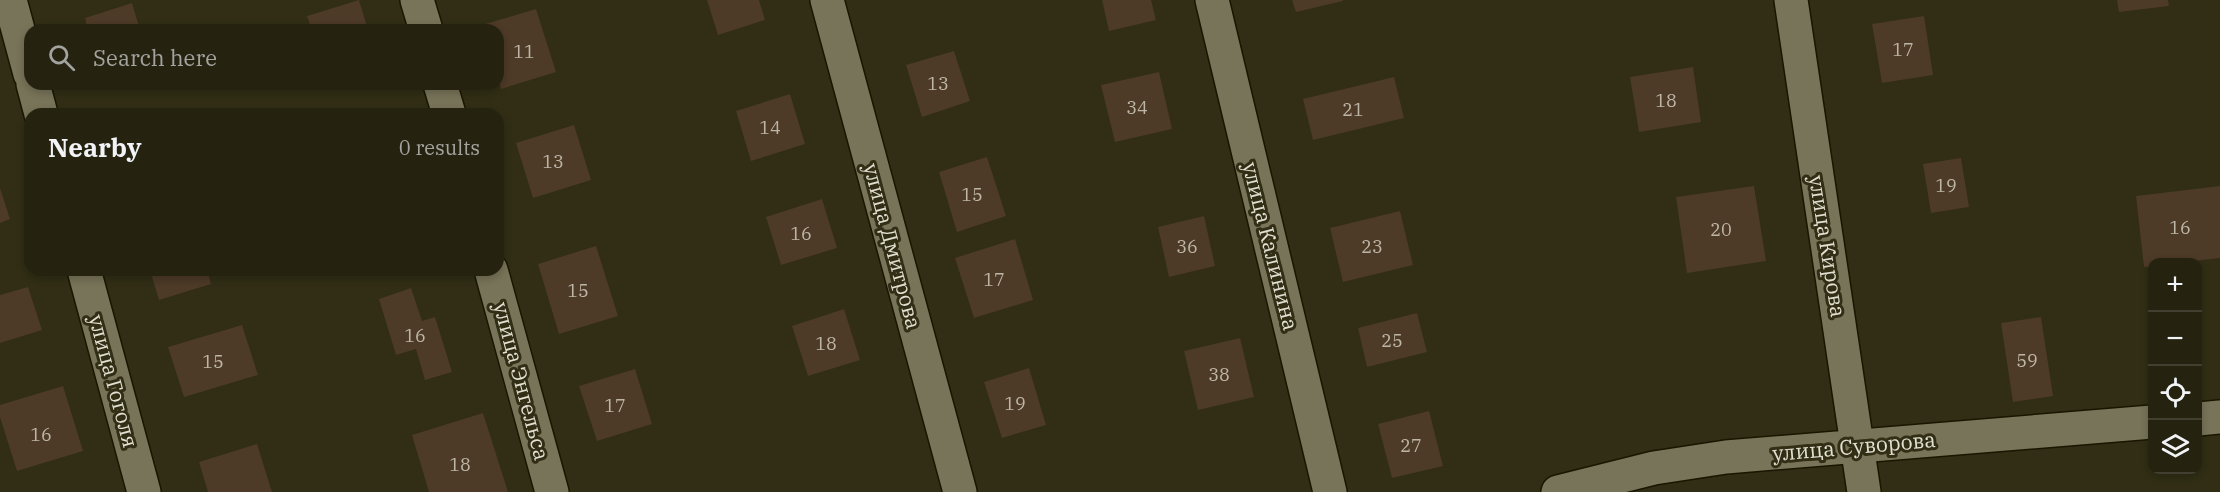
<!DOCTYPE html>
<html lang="en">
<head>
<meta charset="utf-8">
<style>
	:root { --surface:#252210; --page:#312f1e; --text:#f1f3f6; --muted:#a3a49f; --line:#423f30 }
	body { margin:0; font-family:"IBM Plex Serif",serif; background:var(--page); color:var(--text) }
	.controls { position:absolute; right:18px; bottom:18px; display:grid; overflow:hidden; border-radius:12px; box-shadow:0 3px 9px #0003 }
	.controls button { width:54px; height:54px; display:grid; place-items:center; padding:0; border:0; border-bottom:2px solid var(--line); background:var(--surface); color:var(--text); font:30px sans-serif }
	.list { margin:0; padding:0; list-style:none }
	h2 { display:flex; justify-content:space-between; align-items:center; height:78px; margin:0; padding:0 24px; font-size:26px }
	h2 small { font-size:20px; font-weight:400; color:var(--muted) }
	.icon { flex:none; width:33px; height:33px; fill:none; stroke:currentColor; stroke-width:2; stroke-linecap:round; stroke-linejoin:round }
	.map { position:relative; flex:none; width:2220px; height:492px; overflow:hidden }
	.search { position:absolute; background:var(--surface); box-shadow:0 3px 9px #0003; left:24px; top:24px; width:480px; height:66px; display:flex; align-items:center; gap:15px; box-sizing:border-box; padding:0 21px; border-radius:18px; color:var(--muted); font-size:22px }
	.panel { position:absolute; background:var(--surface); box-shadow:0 3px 9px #0003; left:24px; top:108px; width:480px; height:168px; border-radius:18px }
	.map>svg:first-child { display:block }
	.building { fill:#4d3a27 }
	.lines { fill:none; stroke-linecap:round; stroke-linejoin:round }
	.street-casing { stroke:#191600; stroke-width:36 }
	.street { stroke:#787459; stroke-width:33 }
	.labels { text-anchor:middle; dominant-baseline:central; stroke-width:6; stroke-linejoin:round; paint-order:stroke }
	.number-label { font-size:18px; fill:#bdb6a6 }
	.street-label { font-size:21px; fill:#e2e0d1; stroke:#312e15 }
</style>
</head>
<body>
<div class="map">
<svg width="2220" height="492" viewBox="0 0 2220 492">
	<rect width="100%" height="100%" fill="#312e15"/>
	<path class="building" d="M 359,0 L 368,30 L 312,30 L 307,16 Z
		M 707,0 L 759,0 L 765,20 L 718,35 Z
		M 1102,0 L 1151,0 L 1156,20 L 1109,31 Z
		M 1292,0 L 1343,0 L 1343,1 L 1296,12 Z
		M 2117,0 L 2168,0 L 2169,6 L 2119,12 Z
		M 132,3 L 140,30 L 88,30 L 85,18 Z
		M 536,9 L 556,72 L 501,89 L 498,77 L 498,30 L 484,30 L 482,25 Z
		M 1924,16 L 1933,75 L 1882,83 L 1872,24 Z
		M 954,51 L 970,101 L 922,117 L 906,65 Z
		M 1693,67 L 1701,122 L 1639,132 L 1630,77 Z
		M 1159,72 L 1172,129 L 1115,142 L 1101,85 Z
		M 1394,77 L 1404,118 L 1313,140 L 1303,99 Z
		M 790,94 L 805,144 L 751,161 L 736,111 Z
		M 574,125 L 591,180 L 533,198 L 516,143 Z
		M 987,157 L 1006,216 L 957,232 L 939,172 Z
		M 1961,158 L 1969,207 L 1931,213 L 1923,164 Z
		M 1754,186 L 1766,261 L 1687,273 L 1676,197 Z
		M 2220,186 L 2220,258 L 2184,262 L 2152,262 L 2152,266 L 2144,267 L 2136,196 Z
		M 0,188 L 10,219 L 0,223 Z
		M 822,199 L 837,248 L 781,265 L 766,217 Z
		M 1400,211 L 1413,265 L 1343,282 L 1330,228 Z
		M 1204,216 L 1215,266 L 1169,277 L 1158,227 Z
		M 1015,239 L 1033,300 L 974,318 L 955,258 Z
		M 596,246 L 618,316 L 559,334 L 538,264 Z
		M 150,270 L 207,270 L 211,284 L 159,300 Z
		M 28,287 L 42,330 L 0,343 L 0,295 Z
		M 411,288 L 422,321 L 435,317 L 452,372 L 425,380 L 416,349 L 396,355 L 379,299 Z
		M 844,309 L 860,360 L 808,376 L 792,326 Z
		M 1417,313 L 1427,352 L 1367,367 L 1358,328 Z
		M 2041,317 L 2053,396 L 2013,402 L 2001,323 Z
		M 242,325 L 258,375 L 184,397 L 168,347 Z
		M 1240,338 L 1254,397 L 1198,410 L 1184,351 Z
		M 1029,368 L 1046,425 L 1002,438 L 984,382 Z
		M 635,369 L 652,424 L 597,441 L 579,386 Z
		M 63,386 L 83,451 L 17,471 L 0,417 L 0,405 Z
		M 1429,411 L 1443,466 L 1392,478 L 1378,424 Z
		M 483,413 L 508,492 L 429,492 L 412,435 Z
		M 257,444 L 272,492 L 208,492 L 199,462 Z"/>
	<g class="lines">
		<g class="street-casing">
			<path id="street" d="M 10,0 L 30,74
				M 417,0 L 426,30
				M 827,0 L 960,492
				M 1212,0 L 1330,492
				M 1791,0 L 1864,492
				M 33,84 L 41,114
				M 440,84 L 449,114
				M 84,270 L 144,492
				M 491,270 L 552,492
				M 2198,419 L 2220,417
				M 1558,492 L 1654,468 L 1726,457 L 2152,422"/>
		</g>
		<use href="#street" class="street"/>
	</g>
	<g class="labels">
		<g class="number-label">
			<text x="1903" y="49">17</text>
			<text x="524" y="51">11</text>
			<text x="938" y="83">13</text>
			<text x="1666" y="100">18</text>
			<text x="1137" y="107">34</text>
			<text x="1353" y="109">21</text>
			<text x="770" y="127">14</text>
			<text x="553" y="161">13</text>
			<text x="1946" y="185">19</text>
			<text x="972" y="194">15</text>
			<text x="2180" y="227">16</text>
			<text x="1721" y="229">20</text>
			<text x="801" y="233">16</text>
			<text x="1187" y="246">36</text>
			<text x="1372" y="246">23</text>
			<text x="994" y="279">17</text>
			<text x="578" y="290">15</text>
			<text x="415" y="335">16</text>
			<text x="1392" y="340">25</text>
			<text x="826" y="343">18</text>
			<text x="2027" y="360">59</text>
			<text x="213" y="361">15</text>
			<text x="1219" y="374">38</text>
			<text x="1015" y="403">19</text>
			<text x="615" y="405">17</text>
			<text x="41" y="434">16</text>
			<text x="1411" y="445">27</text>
			<text x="460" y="464">18</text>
		</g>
		<g class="street-label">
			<text transform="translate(893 246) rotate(75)">улица Дмитрова</text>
			<text transform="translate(1271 246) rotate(76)">улица Калинина</text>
			<text transform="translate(1828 246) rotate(81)">улица Кирова</text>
			<text transform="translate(114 381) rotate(75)">улица Гоголя</text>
			<text transform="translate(522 381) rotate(75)">улица Энгельса</text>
			<text transform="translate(1854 446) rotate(-5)">улица Суворова</text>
		</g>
	</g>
</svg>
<div class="controls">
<button>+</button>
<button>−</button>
<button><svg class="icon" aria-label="locate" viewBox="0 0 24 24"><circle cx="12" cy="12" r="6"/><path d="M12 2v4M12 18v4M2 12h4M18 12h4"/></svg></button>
<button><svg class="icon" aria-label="layers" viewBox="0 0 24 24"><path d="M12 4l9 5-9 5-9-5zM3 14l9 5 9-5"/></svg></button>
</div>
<div class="search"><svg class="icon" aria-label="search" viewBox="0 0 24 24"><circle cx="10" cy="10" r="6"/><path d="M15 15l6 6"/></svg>Search here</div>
<section class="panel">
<h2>Nearby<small>0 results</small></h2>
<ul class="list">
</ul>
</section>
</div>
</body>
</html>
